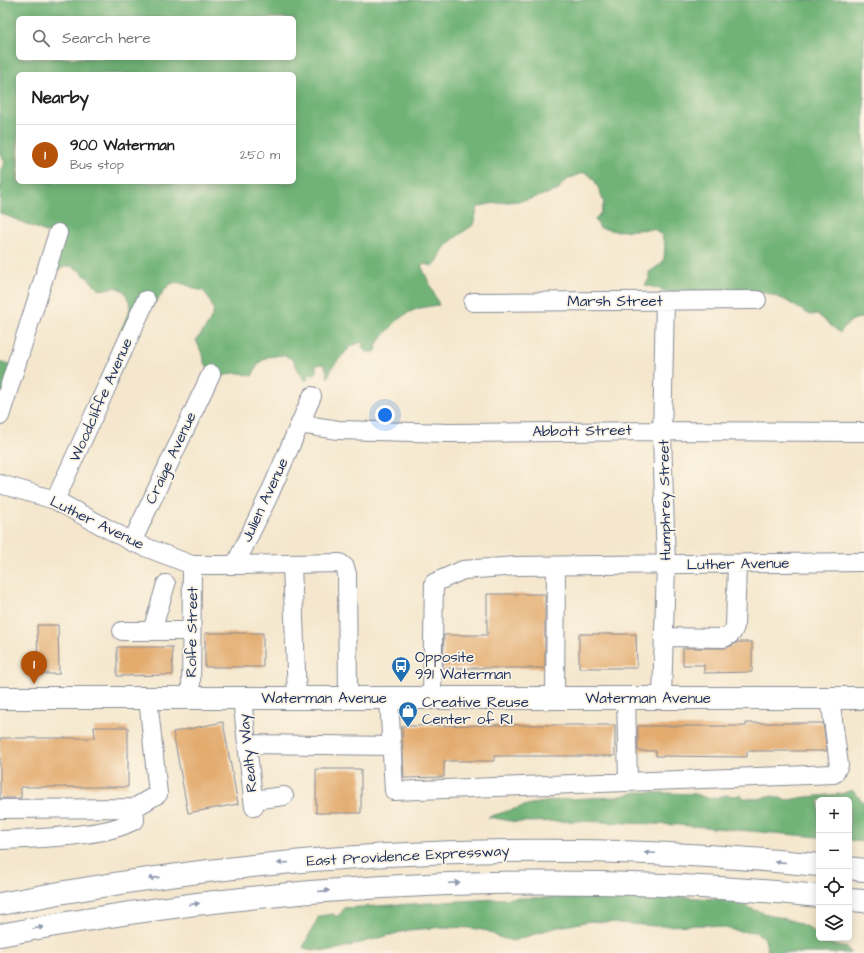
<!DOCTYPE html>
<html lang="en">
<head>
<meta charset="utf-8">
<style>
	:root { --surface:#fff; --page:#f6f6f6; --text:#222; --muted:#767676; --line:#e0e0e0; --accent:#b45309 }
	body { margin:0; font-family:"Architects Daughter",sans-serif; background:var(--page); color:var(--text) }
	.controls { position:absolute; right:12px; bottom:12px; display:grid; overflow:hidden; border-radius:6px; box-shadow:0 2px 10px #0003 }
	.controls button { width:36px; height:36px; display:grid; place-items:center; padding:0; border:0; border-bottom:1px solid var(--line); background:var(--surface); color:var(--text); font:20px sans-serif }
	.you { position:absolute; left:385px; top:415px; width:14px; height:14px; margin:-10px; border:3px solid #fff; border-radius:50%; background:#1a73e8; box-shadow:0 0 0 6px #1a73e833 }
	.badge { display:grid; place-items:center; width:26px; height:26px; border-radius:50%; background:var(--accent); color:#fff; font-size:13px; font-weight:700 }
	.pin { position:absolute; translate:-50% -33px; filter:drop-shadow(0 1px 2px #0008) }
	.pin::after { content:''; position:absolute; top:21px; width:14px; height:12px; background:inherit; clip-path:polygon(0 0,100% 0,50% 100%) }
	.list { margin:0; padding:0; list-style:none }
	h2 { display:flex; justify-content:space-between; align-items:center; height:52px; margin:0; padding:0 16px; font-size:17px }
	h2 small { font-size:13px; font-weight:400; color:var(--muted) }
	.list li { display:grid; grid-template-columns:26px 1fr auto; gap:12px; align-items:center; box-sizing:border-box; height:60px; padding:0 16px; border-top:1px solid var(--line) }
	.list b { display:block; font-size:15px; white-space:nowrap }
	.list p { margin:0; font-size:13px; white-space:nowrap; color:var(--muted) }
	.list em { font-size:13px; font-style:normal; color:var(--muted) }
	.icon { flex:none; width:22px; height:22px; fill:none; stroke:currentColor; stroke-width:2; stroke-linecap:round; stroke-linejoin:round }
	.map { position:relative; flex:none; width:864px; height:953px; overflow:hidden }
	.search { position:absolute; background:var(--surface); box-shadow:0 2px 10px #0003; left:16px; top:16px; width:280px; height:44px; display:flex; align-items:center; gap:10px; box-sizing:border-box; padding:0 14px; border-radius:6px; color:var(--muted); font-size:15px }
	.panel { position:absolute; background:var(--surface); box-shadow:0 2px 10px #0003; left:16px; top:72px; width:280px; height:112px; border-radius:6px }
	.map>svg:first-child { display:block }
	.forest { fill:#71b377; stroke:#46716a; fill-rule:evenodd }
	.building { fill:#e3ab6e }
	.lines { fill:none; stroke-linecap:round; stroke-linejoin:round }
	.minor-casing { stroke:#888b96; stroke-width:20 }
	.major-casing { stroke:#888b96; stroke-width:24 }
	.highway-casing { stroke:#888b96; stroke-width:24 }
	.minor { stroke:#fff; stroke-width:18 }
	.major { stroke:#fff; stroke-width:22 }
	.highway { stroke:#fff; stroke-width:22 }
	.oneway { fill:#8d97ae }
	.labels { text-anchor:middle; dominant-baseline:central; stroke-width:3.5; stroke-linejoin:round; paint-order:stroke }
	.street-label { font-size:15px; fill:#1b2f5e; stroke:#fcf5e5 }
	.poi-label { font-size:15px; fill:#1b2f5e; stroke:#fcf5e5; text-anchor:start }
</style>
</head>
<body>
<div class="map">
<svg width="864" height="953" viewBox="0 0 864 953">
	<rect width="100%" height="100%" fill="#fcf5e5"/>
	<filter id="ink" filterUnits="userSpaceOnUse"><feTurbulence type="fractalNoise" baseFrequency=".025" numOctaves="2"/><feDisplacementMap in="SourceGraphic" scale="8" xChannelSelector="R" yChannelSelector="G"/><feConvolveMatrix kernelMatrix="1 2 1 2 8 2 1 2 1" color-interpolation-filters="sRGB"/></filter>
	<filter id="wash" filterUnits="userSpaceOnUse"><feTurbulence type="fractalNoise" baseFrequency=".012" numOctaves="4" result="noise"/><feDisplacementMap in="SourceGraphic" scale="16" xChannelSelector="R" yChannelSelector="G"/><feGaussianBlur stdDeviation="0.9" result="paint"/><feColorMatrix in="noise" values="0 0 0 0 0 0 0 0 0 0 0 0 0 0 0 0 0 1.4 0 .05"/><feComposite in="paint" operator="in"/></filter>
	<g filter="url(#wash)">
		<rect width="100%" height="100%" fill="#f4e7cd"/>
		<path class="forest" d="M 0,0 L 864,0 L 864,318 C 853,317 846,324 840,333 L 817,314 L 811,315 L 805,312 L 785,300 L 764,292 L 744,291 L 742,299 L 670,292 L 645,285 L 649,279 L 649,272 L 661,264 L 664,259 L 665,245 L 662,236 L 654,229 L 615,231 L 600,228 L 595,220 L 601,212 L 604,203 C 600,193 595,172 582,173 C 579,174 575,176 573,177 C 566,180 561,183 559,190 L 527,200 L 489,204 L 478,207 L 473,225 C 463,232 453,239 445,247 C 440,253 440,260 433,266 L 425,264 L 421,265 L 439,305 C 431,306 422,307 414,310 C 398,316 387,332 376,345 L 377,349 L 375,352 L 366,352 L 362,347 L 363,344 L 362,342 L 351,346 L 344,354 L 333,366 L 328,378 L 326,368 L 323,364 L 316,365 L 316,371 L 315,375 L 308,374 L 308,379 L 305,381 L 292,359 L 284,355 L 267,357 L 259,363 L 252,376 C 236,371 232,372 217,379 L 204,362 L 204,358 L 196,340 C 204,331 210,323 214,311 C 211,304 209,296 203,291 C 201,290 197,290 194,288 C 177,281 171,278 160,297 L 124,337 L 120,332 L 130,310 L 130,303 L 124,291 L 116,287 L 100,290 C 93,284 78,266 69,266 C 49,266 44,302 42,316 C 42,319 39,321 38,324 C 34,332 32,340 31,348 L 26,351 L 55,236 L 0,213 L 1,169 L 5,163 L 2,155 L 0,154 ZM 18,18 L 294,18 L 294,58 L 18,58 ZM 18,74 L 294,74 L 294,182 L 18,182 Z
			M 0,362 L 13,366 L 0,413 Z
			M 852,790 L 864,803 L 864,842 L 849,840 L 849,800 L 819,800 L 819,837 L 680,825 L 578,821 L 517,822 L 488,817 L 531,804 L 566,799 L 617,797 L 637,792 L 695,794 L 710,799 L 726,795 L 735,796 L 740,795 L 744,798 L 757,799 L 772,796 L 788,800 L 806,797 L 841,794 Z
			M 685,897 L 732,900 L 754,910 L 796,922 L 809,928 L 819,936 L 819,938 L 830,944 L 847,948 L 851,953 L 768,953 L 765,939 L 756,932 L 739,931 L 709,925 L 656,926 L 591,921 L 553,928 L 513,941 L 498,937 L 488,931 L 472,928 L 443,927 L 409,930 L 330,951 L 307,949 L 303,947 L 319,916 L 334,914 L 336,917 L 341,913 L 344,908 L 513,898 Z"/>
		<g id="blocks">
			<path class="building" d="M 487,594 L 545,594 L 545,668 L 443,668 L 444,635 L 487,635 Z
				M 37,625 L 58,625 L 59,674 L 38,674 Z
				M 205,633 L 263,633 L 263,667 L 205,667 Z
				M 579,634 L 636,634 L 637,668 L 579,668 Z
				M 738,642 L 752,642 L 752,672 L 704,673 L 704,665 L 683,665 L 683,648 L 724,648 L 731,646 Z
				M 117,647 L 172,647 L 173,675 L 117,676 Z
				M 223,722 L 238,804 L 188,813 L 173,732 Z
				M 746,723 L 823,723 L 827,751 L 747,751 L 747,757 L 656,756 L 656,751 L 638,751 L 638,726 L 746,726 Z
				M 494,725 L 615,725 L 615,756 L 494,756 L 494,761 L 444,761 L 444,777 L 404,778 L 402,726 Z
				M 94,727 L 128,727 L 128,787 L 21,787 L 21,798 L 0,798 L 0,738 L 95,738 Z
				M 316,769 L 361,769 L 361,813 L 316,813 Z"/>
		</g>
	</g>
	<g filter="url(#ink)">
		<use href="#blocks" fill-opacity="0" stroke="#888b96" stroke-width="1"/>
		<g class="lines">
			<g class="minor-casing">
				<path id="minor" d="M 473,302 L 757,300
					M 0,416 L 58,233
					M 300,424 L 338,430 L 450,433 L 663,431 L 864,432
					M 0,484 L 55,500 L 132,542 L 192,565 L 235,565 L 269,495 L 312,396
					M 55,500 C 86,434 115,367 146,300
					M 132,542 L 211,374
					M 292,564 L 297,698
					M 235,565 L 340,563 L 345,567 L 347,574 L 348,698
					M 122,631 L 191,631
					M 152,631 L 166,584
					M 664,637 L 724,638 C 731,635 733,633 735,626 L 737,564
					M 191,698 L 192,565
					M 242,698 L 254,807
					M 389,698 L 394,791 L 834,774 L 839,765 L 830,698
					M 432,698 L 434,583 L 463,570 L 517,566 L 864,562
					M 555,698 L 556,566
					M 626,698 L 628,782
					M 662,698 L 666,565 L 662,435 L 665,301
					M 247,744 L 392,746
					M 253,800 L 284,796
					M 0,809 L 134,808 L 158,794 L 148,698
					M 0,840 C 28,839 56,838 84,834 C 102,832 119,829 135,820 L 134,808"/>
			</g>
			<g class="major-casing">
				<path id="major" d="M 0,698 L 864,698"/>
			</g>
			<g class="highway-casing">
				<path id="highway" d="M 849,868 L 864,870
					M 849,900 L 864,901
					M 0,904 C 269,851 546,837 819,865
					M 0,935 C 270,883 545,869 819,896"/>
			</g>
			<use href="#minor" class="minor"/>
			<use href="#major" class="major"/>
			<use href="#highway" class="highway"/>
		</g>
		<defs><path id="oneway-solid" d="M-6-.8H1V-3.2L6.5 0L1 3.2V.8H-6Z"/></defs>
		<g class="oneway">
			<use href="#oneway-solid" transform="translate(650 853) rotate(-177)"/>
			<use href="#oneway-solid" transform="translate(780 862) rotate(-175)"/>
			<use href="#oneway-solid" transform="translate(283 863) rotate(175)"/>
			<use href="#oneway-solid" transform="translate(154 878) rotate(172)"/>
			<use href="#oneway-solid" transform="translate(454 883) rotate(-2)"/>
			<use href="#oneway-solid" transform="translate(324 891) rotate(-5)"/>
			<use href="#oneway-solid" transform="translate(194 904) rotate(-7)"/>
			<use href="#oneway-solid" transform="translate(38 928) rotate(-11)"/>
		</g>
	</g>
	<defs>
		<g id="bus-pin" transform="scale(1)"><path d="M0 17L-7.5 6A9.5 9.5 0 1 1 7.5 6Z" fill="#1f6fb2" stroke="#fcf5e5"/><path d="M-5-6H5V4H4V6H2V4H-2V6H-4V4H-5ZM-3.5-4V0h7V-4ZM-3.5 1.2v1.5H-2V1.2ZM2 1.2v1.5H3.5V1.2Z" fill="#fff"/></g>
		<g id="shop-pin" transform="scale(1)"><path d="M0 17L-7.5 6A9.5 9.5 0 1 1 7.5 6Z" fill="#1f6fb2" stroke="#fcf5e5"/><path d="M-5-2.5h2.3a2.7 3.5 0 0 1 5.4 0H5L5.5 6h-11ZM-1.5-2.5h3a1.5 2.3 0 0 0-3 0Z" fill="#fff"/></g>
	</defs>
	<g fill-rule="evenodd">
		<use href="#bus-pin" x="401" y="666"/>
		<use href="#shop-pin" x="408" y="711"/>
	</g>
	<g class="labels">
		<g class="street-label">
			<text x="615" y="301">Marsh Street</text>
			<text transform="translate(101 400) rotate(-66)">Woodcliffe Avenue</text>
			<text transform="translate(582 431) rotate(-1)">Abbott Street</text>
			<text transform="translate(171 458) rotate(-65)">Craige Avenue</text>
			<text transform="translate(265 500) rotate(-65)">Julien Avenue</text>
			<text transform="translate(665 500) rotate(-91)">Humphrey Street</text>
			<text transform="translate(97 523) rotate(26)">Luther Avenue</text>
			<text transform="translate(738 564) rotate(-1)">Luther Avenue</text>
			<text transform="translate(192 632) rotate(-89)">Rolfe Street</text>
			<text x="324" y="698">Waterman Avenue</text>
			<text x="648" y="698">Waterman Avenue</text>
			<text transform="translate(248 753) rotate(-96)">Realty Way</text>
			<text transform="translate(408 856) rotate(-3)">East Providence Expressway</text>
		</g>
		<g class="poi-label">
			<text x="415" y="657">Opposite<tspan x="415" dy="17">991 Waterman</tspan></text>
			<text x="422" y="702">Creative Reuse<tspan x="422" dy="17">Center of RI</tspan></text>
		</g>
	</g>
</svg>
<div class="controls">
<button>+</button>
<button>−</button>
<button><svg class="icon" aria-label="locate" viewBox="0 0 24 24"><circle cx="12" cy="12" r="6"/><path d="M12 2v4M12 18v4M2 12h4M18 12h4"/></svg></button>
<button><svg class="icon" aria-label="layers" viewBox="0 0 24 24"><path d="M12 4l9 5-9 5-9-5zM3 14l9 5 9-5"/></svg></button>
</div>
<div class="you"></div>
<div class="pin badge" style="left:34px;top:684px">1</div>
<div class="search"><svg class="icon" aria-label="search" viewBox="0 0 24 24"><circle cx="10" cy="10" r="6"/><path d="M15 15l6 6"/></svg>Search here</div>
<section class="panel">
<h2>Nearby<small></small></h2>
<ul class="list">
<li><span class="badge">1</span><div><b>900 Waterman</b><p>Bus stop</p></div><em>250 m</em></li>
</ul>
</section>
</div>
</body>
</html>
